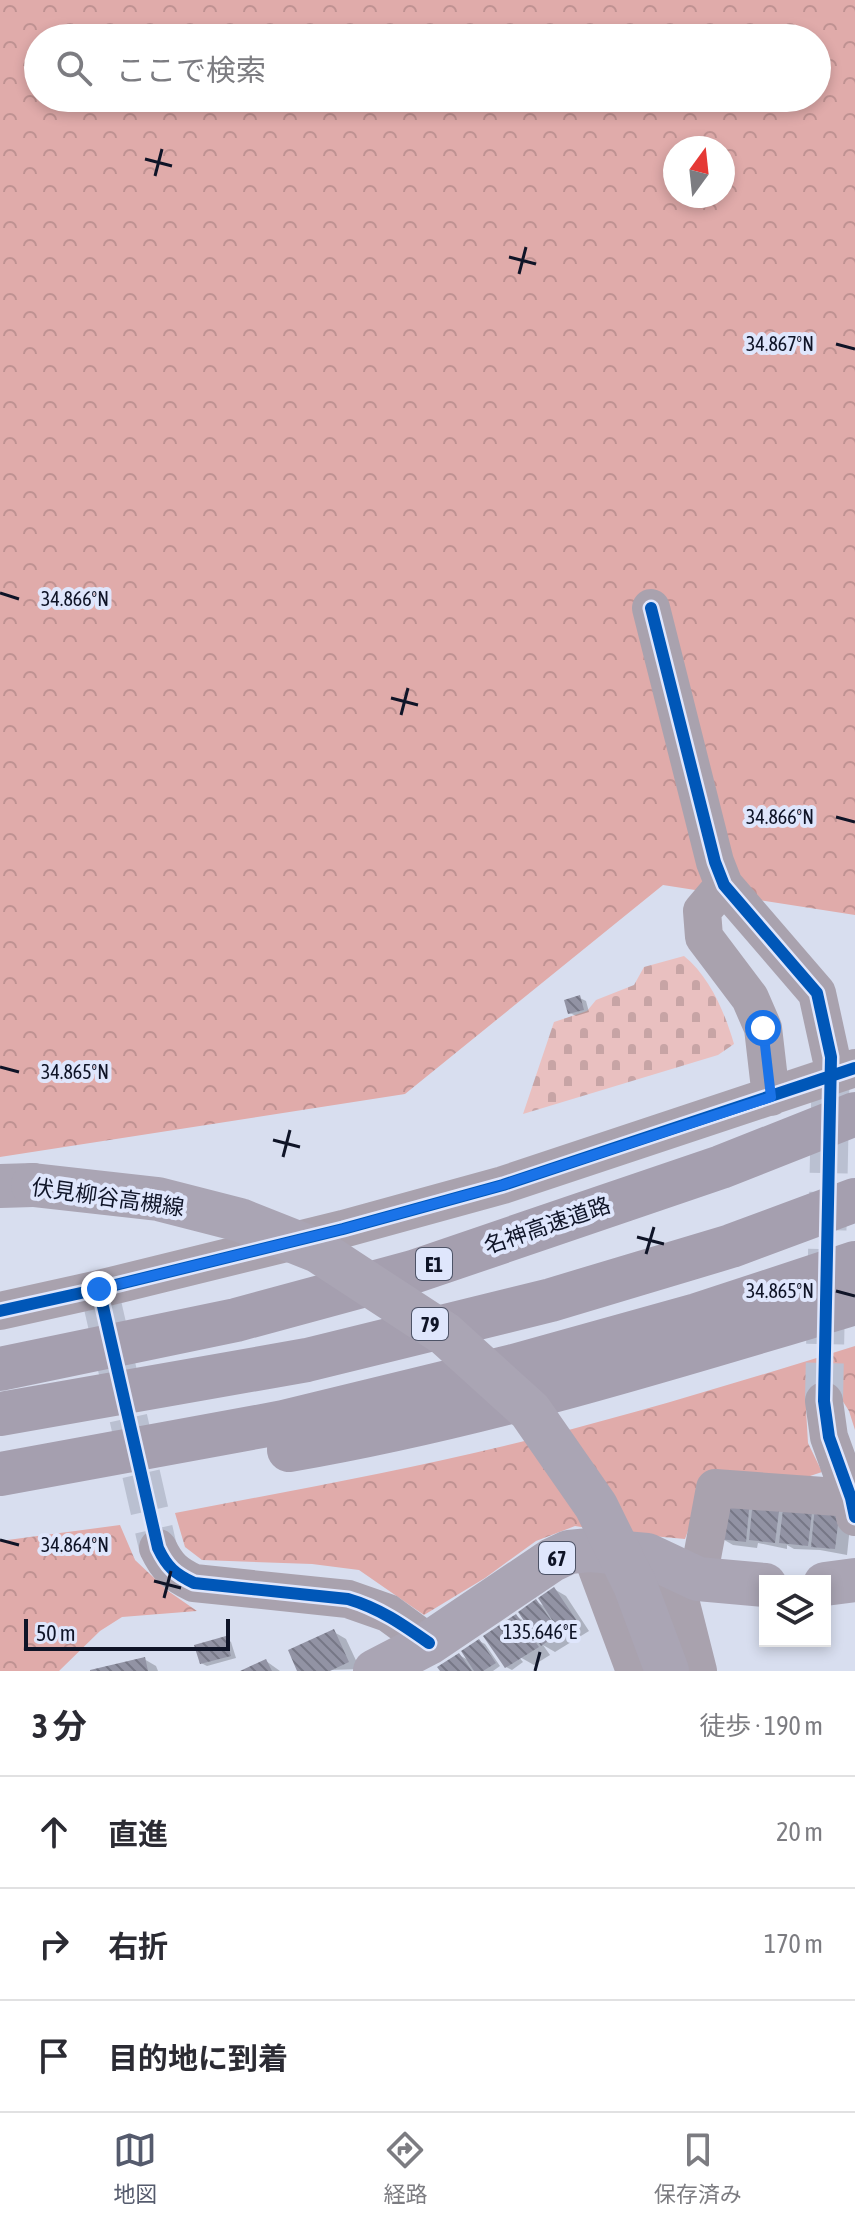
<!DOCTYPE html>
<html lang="ja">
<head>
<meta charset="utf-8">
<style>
	:root { --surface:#fff; --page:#f7f7f7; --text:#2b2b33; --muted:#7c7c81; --line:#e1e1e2; --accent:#555b6d }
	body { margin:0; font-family:"Asap Condensed","Noto Sans JP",sans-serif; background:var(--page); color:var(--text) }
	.controls { position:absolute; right:24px; bottom:24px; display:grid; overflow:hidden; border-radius:0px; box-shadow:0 4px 12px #0003 }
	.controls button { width:72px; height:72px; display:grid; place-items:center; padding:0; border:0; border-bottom:2px solid var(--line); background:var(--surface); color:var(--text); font:40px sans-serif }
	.compass { position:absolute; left:663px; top:136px; width:72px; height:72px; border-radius:50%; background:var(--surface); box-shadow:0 4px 12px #0003; rotate:15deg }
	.scale { position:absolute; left:24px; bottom:20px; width:206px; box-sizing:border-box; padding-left:8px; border:4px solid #0f1427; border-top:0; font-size:22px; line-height:28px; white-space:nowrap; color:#0f1427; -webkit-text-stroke:6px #dfe6fc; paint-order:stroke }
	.stop { position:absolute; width:24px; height:24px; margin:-18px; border:6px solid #1a73e8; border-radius:50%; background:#fff }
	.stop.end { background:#1a73e8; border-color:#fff; box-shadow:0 2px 8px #0008 }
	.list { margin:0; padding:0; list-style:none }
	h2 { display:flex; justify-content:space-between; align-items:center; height:104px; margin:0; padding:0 32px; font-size:34px }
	h2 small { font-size:26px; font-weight:400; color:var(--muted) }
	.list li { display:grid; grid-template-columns:52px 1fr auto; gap:24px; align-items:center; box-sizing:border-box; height:112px; padding:0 32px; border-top:2px solid var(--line) }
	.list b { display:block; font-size:30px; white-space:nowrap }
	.list em { font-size:26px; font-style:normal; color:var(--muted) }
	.icon { flex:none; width:44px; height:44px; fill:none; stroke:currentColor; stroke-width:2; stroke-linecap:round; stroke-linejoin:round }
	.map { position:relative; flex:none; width:855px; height:1671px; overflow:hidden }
	.search { position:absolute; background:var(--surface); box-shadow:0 4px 12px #0003; left:24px; right:24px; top:24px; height:88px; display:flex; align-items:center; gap:20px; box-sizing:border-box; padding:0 28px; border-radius:44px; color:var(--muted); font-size:30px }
	.sheet { height:440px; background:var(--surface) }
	nav { display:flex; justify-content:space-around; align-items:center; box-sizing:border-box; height:112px; border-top:2px solid var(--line); background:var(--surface); font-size:22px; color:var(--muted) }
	nav a { display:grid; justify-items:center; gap:4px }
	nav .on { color:var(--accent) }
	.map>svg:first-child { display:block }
	.forest { fill:url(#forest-crowns); fill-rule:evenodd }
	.cemetery { fill:url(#cemetery-stones) }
	.shadow { fill:#0003 }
	.building { fill:url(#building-back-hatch) }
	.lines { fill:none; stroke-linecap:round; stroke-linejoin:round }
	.minor-tunnel { stroke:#bac0d1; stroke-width:38; stroke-dasharray:38 19; stroke-linecap:butt }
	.minor { stroke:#a9a2ae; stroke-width:38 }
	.major { stroke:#aaa5b4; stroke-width:44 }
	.highway { stroke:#a59faf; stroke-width:44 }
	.major-bridge { stroke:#aaa5b4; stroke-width:44 }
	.cycleway-casing { stroke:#dfe6fc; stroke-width:17 }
	.cycleway { stroke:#0057b8; stroke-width:12 }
	.route { stroke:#1a73e8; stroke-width:10 }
	.ticks { fill:none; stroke:#0f1427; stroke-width:3 }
	.labels { text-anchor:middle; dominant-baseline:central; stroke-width:8; stroke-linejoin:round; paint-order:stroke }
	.shield { fill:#dfe6fc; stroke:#4d5367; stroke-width:2 }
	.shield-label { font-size:20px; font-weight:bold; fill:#0f1427 }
	.street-label { font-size:22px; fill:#0f1427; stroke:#dfe6fc }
	.ticks-label { font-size:20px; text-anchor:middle; fill:#0f1427; stroke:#dfe6fc; stroke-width:8; stroke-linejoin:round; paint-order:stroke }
</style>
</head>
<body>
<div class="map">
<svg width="855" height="1671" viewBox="0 0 855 1671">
	<defs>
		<pattern id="forest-crowns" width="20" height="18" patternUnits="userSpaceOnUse" patternTransform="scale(2)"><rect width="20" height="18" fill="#e0abaa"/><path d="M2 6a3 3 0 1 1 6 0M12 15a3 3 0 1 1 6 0" fill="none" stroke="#bf9292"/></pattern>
		<pattern id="cemetery-stones" width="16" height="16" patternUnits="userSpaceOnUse" patternTransform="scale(2)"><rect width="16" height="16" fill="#e9c0c0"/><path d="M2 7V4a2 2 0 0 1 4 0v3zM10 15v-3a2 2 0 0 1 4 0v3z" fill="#c7a4a5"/></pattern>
		<pattern id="building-back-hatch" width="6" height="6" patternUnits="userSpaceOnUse" patternTransform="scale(2)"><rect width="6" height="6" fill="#9293a4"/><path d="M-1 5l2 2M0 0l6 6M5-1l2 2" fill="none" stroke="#767786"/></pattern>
	</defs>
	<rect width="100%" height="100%" fill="#d8deef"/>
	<path class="forest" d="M 0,0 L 855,0 L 855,915 L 663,885 L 405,1094 L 0,1157 ZM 38,38 L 817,38 L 817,98 L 38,98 ZM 675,148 L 723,148 L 723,196 L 675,196 Z
		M 855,1346 L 855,1430 L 849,1411 L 837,1392 L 806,1410 L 808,1443 L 822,1472 L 804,1478 L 707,1478 L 685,1539 L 619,1533 L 575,1526 L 536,1541 L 485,1578 L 424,1615 L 359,1570 L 312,1564 L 202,1560 L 185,1547 L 175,1513 C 285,1492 395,1472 504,1446 C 622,1418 739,1382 855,1346 Z
		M 120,1525 L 135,1560 L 168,1591 L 197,1611 L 122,1617 L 100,1631 L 59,1671 L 0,1671 L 0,1541 Z"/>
	<path class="cemetery" d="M 684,956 C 710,977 725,1013 734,1044 L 718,1055 L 523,1114 L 554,1022 L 587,1011 L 596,1000 L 634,985 L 644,967 Z"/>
	<path class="shadow" d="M 580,998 L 586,1001 L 589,1012 L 576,1016 L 570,1013 Z
		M 725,1500 L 851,1517 L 847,1555 L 820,1550 L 794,1549 L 787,1545 L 787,1549 L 758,1543 L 757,1548 L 733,1545 L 721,1538 Z
		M 554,1589 L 566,1596 L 589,1631 L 555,1652 L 543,1645 L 550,1655 L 534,1665 L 518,1656 L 523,1662 L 512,1670 L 506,1667 L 516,1616 L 527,1623 L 537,1602 L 547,1608 Z
		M 334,1632 L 346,1639 L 360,1669 L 299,1671 Z
		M 226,1638 L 231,1642 L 236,1658 L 207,1666 L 201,1663 Z
		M 479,1641 L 485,1644 L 500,1666 L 493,1671 L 442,1671 L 459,1655 L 470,1661 Z
		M 144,1659 L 156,1666 L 158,1671 L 94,1671 Z
		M 266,1661 L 280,1671 L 245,1671 Z"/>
	<path class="building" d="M 580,995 L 584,1010 L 568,1014 L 564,1000 Z
		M 724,1498 L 750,1500 L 746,1542 L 719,1539 Z
		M 753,1500 L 780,1503 L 775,1543 L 749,1540 Z
		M 784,1501 L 813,1504 L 808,1546 L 779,1543 Z
		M 815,1506 L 840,1508 L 835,1549 L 811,1547 Z
		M 554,1587 L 579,1624 L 562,1635 L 538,1598 Z
		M 536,1599 L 560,1633 L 541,1646 L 518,1612 Z
		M 516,1614 L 539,1647 L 505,1668 L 483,1636 Z
		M 334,1629 L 349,1662 L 330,1671 L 297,1671 L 288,1650 Z
		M 226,1636 L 231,1656 L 200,1664 L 194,1645 Z
		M 479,1639 L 496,1663 L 483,1671 L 474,1671 L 461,1651 Z
		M 459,1653 L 472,1671 L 440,1671 L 437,1667 Z
		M 145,1657 L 148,1671 L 90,1671 L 90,1670 Z
		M 266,1659 L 272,1671 L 240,1671 Z"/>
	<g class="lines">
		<path class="minor-tunnel" d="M 103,1307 L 158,1548
			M 824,1401 L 831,1057"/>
		<path class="minor" d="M 651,608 L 715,862 L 724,885 L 817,993 L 831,1057
			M 724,885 L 702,911 L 704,937 L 750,998 L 763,1028 L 771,1097
			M 0,1311 L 99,1289 L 343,1229 L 503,1185 L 855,1068
			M 824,1401 L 829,1437 L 851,1498 L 855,1517
			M 158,1548 C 167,1567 175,1574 194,1583 L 348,1599 L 388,1613 L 429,1643
			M 590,1550 L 635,1671
			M 672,1568 L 698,1671
			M 698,1579 L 715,1488 L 851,1498"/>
		<path class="major" d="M 0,1186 L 33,1185
			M 825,1584 L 855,1580
			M 375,1671 L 429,1643 L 552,1560 L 569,1552 L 590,1550 L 647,1555 L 698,1579 L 765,1585"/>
		<path class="highway" d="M 0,1369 L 236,1320 L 413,1272 L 721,1167 L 855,1114
			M 0,1414 L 307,1360 L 551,1300 L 731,1246 L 855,1200
			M 289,1450 C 481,1417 668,1359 855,1303
			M 0,1474 L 284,1422 L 514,1366 L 697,1315 L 855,1263"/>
		<path class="major-bridge" d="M 33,1185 L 158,1199 L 240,1220 L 318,1251 L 445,1334 L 530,1411 L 596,1506 L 635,1585 L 667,1671"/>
		<g class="cycleway-casing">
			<path id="cycleway" d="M 651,608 L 715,862 L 724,885 L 817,993 L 831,1057 L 824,1401 L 829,1437 L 851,1498 L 855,1517
				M 99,1289 L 158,1548 C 167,1567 175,1574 194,1583 L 348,1599 C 379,1608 402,1624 429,1643
				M 0,1311 L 99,1289 L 343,1229 L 503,1185 L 855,1068"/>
		</g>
		<use href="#cycleway" class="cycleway"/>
	</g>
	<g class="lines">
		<path class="route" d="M 99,1289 L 343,1229 L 503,1185 L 771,1097 L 763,1028"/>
	</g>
	<path class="ticks" d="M 145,159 L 172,166M 155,176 L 162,149M 509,257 L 536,264M 519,274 L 526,247M 836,344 L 855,349M 0,593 L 19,599M 391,698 L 418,705M 401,715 L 408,688M 836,817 L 855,822M 0,1067 L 19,1072M 273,1140 L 300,1147M 283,1157 L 290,1130M 637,1237 L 664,1244M 646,1254 L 654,1227M 836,1291 L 855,1296M 0,1540 L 19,1545M 154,1581 L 181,1588M 164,1598 L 171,1571M 535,1671 L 540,1652"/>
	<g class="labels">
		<g class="shield">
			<rect x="416" y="1248" width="36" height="32" rx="6"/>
			<rect x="412" y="1308" width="36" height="32" rx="6"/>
			<rect x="539" y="1542" width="36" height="32" rx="6"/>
		</g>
		<g class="shield-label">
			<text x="434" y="1264">E1</text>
			<text x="430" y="1324">79</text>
			<text x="557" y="1558">67</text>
		</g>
		<g class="street-label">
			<text transform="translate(108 1197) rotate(8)">伏見柳谷高槻線</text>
			<text transform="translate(547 1225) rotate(-19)">名神高速道路</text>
		</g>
	</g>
	<g class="ticks-label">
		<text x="780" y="351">34.867°N</text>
		<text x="75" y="606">34.866°N</text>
		<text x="780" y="824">34.866°N</text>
		<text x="75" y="1079">34.865°N</text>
		<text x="780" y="1298">34.865°N</text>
		<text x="75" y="1552">34.864°N</text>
		<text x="540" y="1639">135.646°E</text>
	</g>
</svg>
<div class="controls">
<button><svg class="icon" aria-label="layers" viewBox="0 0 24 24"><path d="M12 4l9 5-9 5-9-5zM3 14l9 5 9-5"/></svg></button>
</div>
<svg class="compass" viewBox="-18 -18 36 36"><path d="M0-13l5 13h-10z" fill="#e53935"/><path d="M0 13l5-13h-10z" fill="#7c7c81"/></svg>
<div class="scale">50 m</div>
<div class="stop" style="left:763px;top:1028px"></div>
<div class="stop end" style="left:99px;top:1289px"></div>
<div class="search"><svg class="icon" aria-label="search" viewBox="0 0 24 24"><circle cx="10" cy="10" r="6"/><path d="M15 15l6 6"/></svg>ここで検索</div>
</div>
<section class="sheet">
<h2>3 分<small>徒歩 · 190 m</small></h2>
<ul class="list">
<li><svg class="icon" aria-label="ahead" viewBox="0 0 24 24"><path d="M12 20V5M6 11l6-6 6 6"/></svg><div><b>直進</b></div><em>20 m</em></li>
<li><svg class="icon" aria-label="right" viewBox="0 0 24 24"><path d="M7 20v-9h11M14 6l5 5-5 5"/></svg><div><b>右折</b></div><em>170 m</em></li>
<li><svg class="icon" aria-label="arrive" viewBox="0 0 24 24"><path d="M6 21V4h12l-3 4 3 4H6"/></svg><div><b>目的地に到着</b></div></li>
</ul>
</section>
<nav>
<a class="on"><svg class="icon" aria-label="map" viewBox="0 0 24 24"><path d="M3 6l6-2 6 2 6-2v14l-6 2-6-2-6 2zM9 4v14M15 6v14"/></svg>地図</a>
<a><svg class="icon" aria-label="directions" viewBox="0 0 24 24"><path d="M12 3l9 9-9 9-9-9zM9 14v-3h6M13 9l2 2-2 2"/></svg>経路</a>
<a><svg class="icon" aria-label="saved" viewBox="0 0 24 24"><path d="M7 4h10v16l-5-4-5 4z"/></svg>保存済み</a>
</nav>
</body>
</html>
